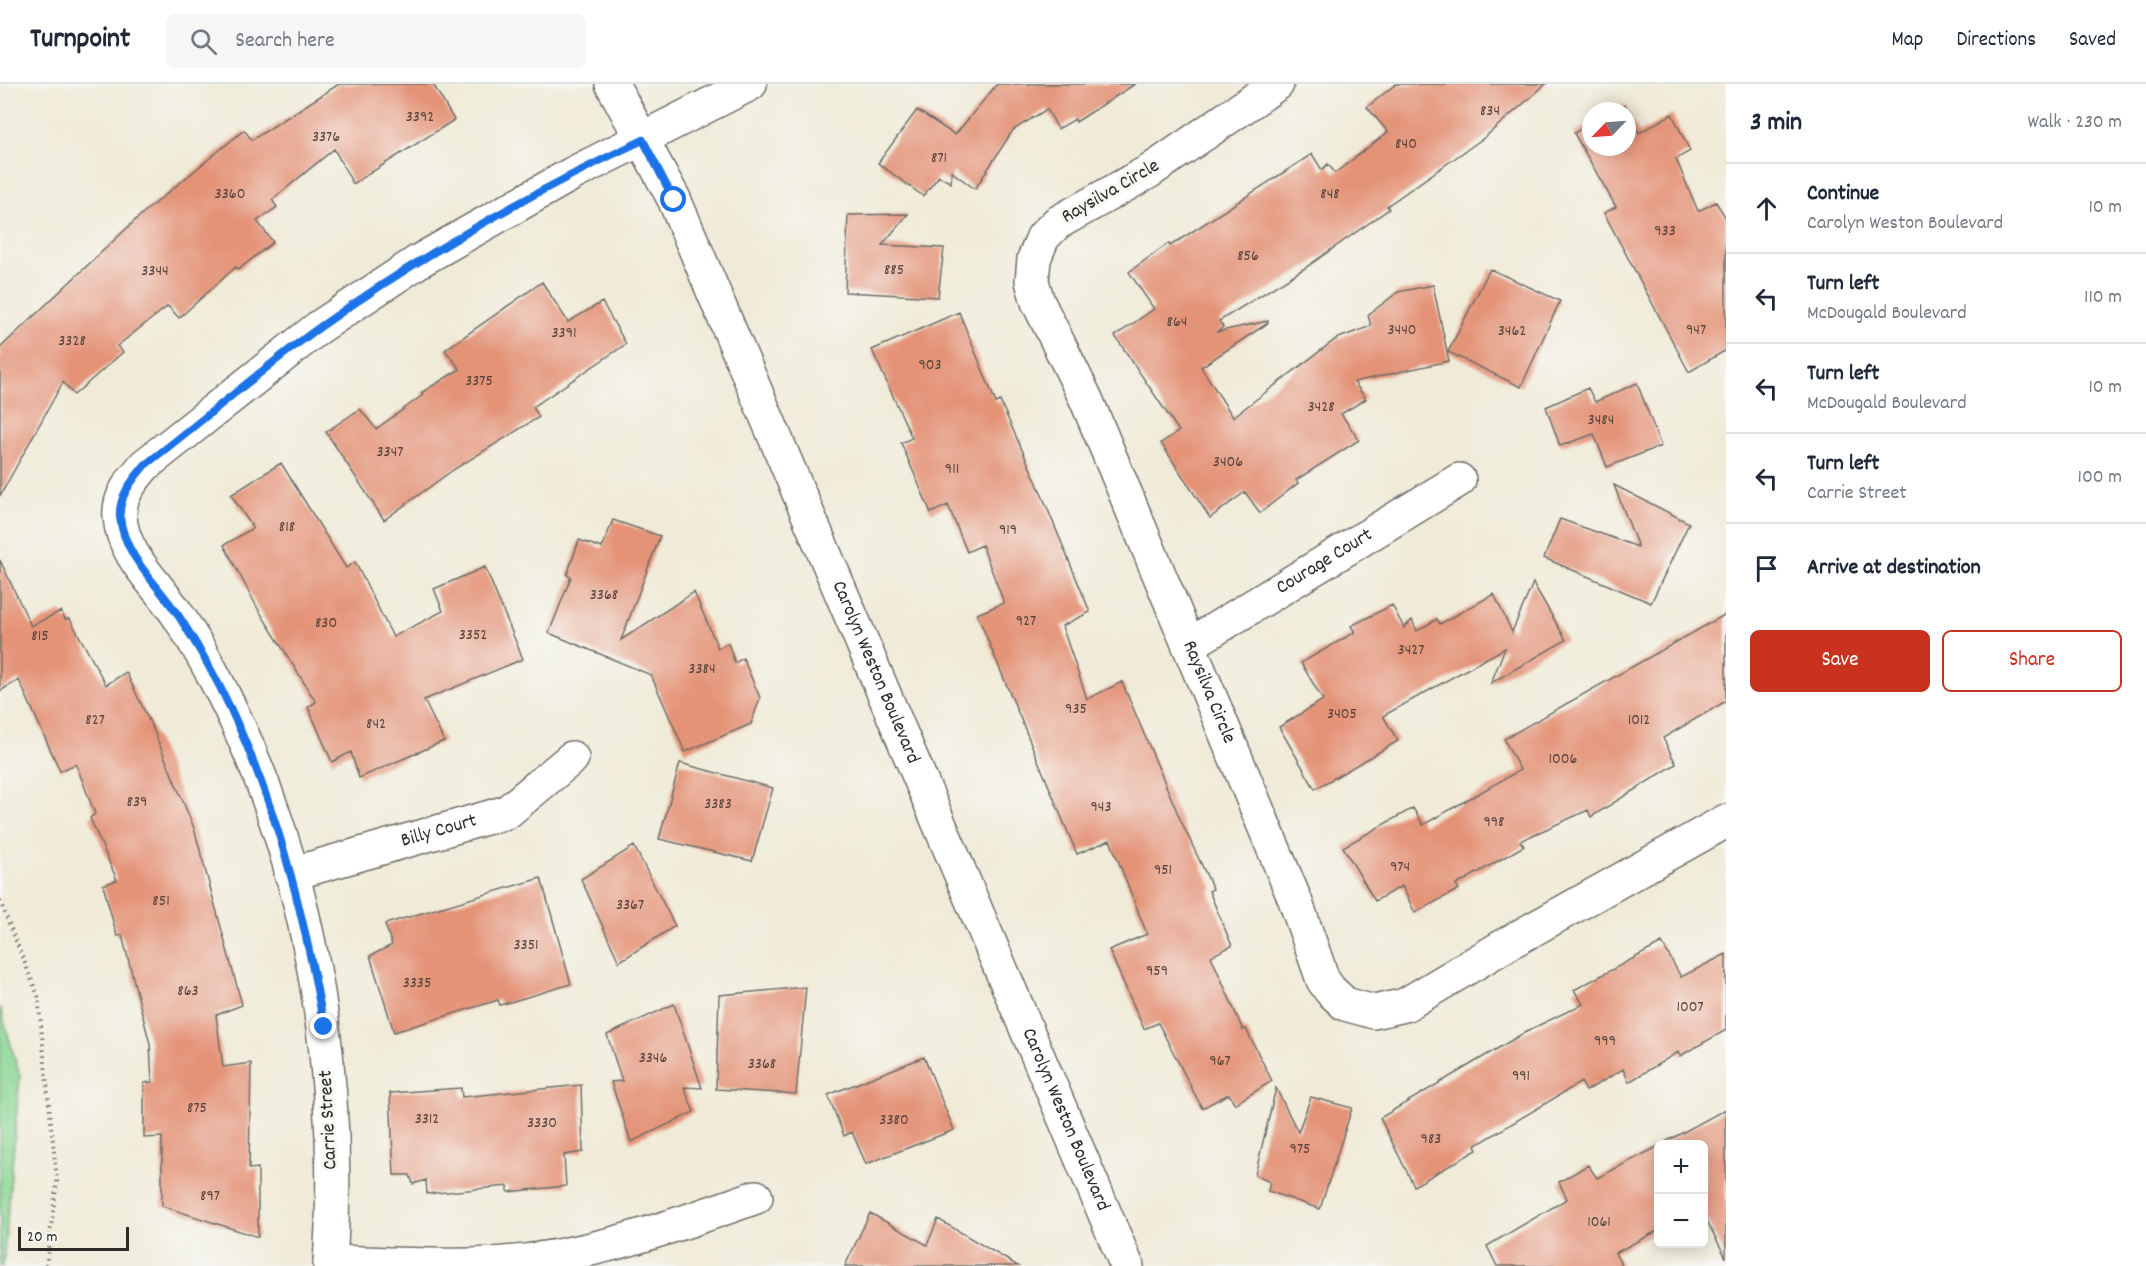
<!DOCTYPE html>
<html lang="en">
<head>
<meta charset="utf-8">
<style>
	:root { --surface:#fff; --page:#f6f6f7; --text:#1f2937; --muted:#747a83; --line:#e0e1e3; --accent:#c8321e }
	body { margin:0; font-family:Dekko,sans-serif; background:var(--page); color:var(--text) }
	.controls { position:absolute; right:18px; bottom:18px; display:grid; overflow:hidden; border-radius:9px; box-shadow:0 3px 15px #0003 }
	.controls button { width:54px; height:54px; display:grid; place-items:center; padding:0; border:0; border-bottom:2px solid var(--line); background:var(--surface); color:var(--text); font:30px sans-serif }
	.compass { position:absolute; left:1582px; top:18px; width:54px; height:54px; border-radius:50%; background:var(--surface); box-shadow:0 3px 15px #0003; rotate:245deg }
	.scale { position:absolute; left:18px; bottom:15px; width:111px; box-sizing:border-box; padding-left:6px; border:3px solid #2b2b2b; border-top:0; font-size:16px; line-height:21px; white-space:nowrap; color:#2b2b2b; -webkit-text-stroke:4px #f6f6f2; paint-order:stroke }
	.stop { position:absolute; width:18px; height:18px; margin:-14px; border:4px solid #1a73e8; border-radius:50%; background:#fff }
	.stop.end { background:#1a73e8; border-color:#fff; box-shadow:0 2px 6px #0008 }
	.list { margin:0; padding:0; list-style:none }
	h2 { display:flex; justify-content:space-between; align-items:center; height:78px; margin:0; padding:0 24px; font-size:26px }
	h2 small { font-size:20px; font-weight:400; color:var(--muted) }
	.list li { display:grid; grid-template-columns:39px 1fr auto; gap:18px; align-items:center; box-sizing:border-box; height:90px; padding:0 24px; border-top:2px solid var(--line) }
	.list b { display:block; font-size:22px; white-space:nowrap }
	.list p { margin:0; font-size:20px; white-space:nowrap; color:var(--muted) }
	.list em { font-size:20px; font-style:normal; color:var(--muted) }
	.actions { display:flex; gap:12px; padding:18px 24px }
	.actions a { flex:1; padding:14px 0; border:2px solid var(--accent); border-radius:9px; text-align:center; font-size:21px; color:var(--accent) }
	.actions .main { background:var(--accent); color:#fff }
	.icon { flex:none; width:33px; height:33px; fill:none; stroke:currentColor; stroke-width:2; stroke-linecap:round; stroke-linejoin:round }
	.map { position:relative; flex:none; width:1726px; height:1182px; overflow:hidden }
	header { display:flex; align-items:center; gap:36px; box-sizing:border-box; height:84px; padding:0 30px; background:var(--surface); border-bottom:2px solid var(--line) }
	header strong { font-size:28px }
	nav { display:flex; gap:33px; margin-inline-start:auto; font-size:21px }
	.search { width:420px; height:54px; background:var(--page); display:flex; align-items:center; gap:15px; box-sizing:border-box; padding:0 21px; border-radius:9px; color:var(--muted); font-size:22px }
	main { display:flex }
	aside { flex:1; background:var(--surface) }
	.map>svg:first-child { display:block }
	.green { fill:#89d593; stroke:#5a805f; stroke-width:1.5 }
	.building { fill:#e49377 }
	.lines { fill:none; stroke-linecap:round; stroke-linejoin:round }
	.minor-casing { stroke:#706e68; stroke-width:36 }
	.path { stroke:#706e68; stroke-width:4; stroke-dasharray:1.5 4.5; stroke-linecap:butt }
	.minor { stroke:#fff; stroke-width:33 }
	.route { stroke:#1a73e8; stroke-width:8 }
	.labels { text-anchor:middle; dominant-baseline:central; stroke-width:6; stroke-linejoin:round; paint-order:stroke }
	.number-label { font-size:16px; fill:#59453e }
	.street-label { font-size:20px; fill:#2b2b2b; stroke:#f6f6f2 }
</style>
</head>
<body>
<header>
<strong>Turnpoint</strong>
<div class="search"><svg class="icon" aria-label="search" viewBox="0 0 24 24"><circle cx="10" cy="10" r="6"/><path d="M15 15l6 6"/></svg>Search here</div>
<nav><a>Map</a><a>Directions</a><a>Saved</a></nav>
</header>
<main>
<div class="map">
<svg width="1726" height="1182" viewBox="0 0 1726 1182">
	<rect width="100%" height="100%" fill="#f6f6f2"/>
	<filter id="ink" filterUnits="userSpaceOnUse"><feTurbulence type="fractalNoise" baseFrequency=".0167" numOctaves="2"/><feDisplacementMap in="SourceGraphic" scale="12" xChannelSelector="R" yChannelSelector="G"/><feConvolveMatrix kernelMatrix="1 2 1 2 8 2 1 2 1" color-interpolation-filters="sRGB"/></filter>
	<filter id="wash" filterUnits="userSpaceOnUse"><feTurbulence type="fractalNoise" baseFrequency=".008" numOctaves="4" result="noise"/><feDisplacementMap in="SourceGraphic" scale="24" xChannelSelector="R" yChannelSelector="G"/><feGaussianBlur stdDeviation="1.35" result="paint"/><feColorMatrix in="noise" values="0 0 0 0 0 0 0 0 0 0 0 0 0 0 0 0 0 1.4 0 .05"/><feComposite in="paint" operator="in"/></filter>
	<g filter="url(#wash)">
		<rect width="100%" height="100%" fill="#f0ebd8"/>
		<path class="green" d="M 0,923 L 20,992 L 3,1182 L 0,1182 Z"/>
		<g id="blocks">
			<path class="building" d="M 339,0 L 433,0 L 454,36 L 353,100 L 334,65 L 272,116 L 277,123 L 257,137 L 273,158 L 238,186 L 236,183 L 179,234 L 168,222 L 117,262 L 123,268 L 74,311 L 63,298 L 0,412 L 0,264 L 143,129 L 244,46 L 252,56 Z
				M 997,0 L 1135,0 L 1076,38 L 1075,35 L 1058,45 L 1047,25 L 1013,46 L 975,105 L 952,88 L 951,99 L 939,92 L 923,112 L 878,79 L 917,26 L 955,51 Z
				M 1396,0 L 1546,0 L 1485,53 L 1387,122 L 1389,125 L 1305,184 L 1219,237 L 1223,243 L 1216,248 L 1268,237 L 1268,239 L 1201,283 L 1233,333 L 1336,255 L 1371,242 L 1368,231 L 1398,208 L 1433,201 L 1449,277 L 1354,298 L 1366,315 L 1341,330 L 1359,356 L 1296,396 L 1298,399 L 1260,429 L 1245,408 L 1210,434 L 1161,359 L 1179,347 L 1115,252 L 1154,225 L 1129,188 L 1169,159 L 1170,162 L 1312,70 L 1322,86 L 1328,80 L 1335,89 L 1388,48 L 1367,23 Z
				M 1625,21 L 1639,49 L 1672,30 L 1690,67 L 1676,75 L 1698,127 L 1716,118 L 1726,134 L 1726,266 L 1689,288 L 1604,129 L 1616,123 L 1574,49 L 1591,39 L 1591,63 L 1627,63 L 1627,27 L 1614,27 Z
				M 908,130 L 882,161 L 944,164 L 938,213 L 845,208 L 848,131 Z
				M 1490,185 L 1560,217 L 1521,303 L 1448,268 Z
				M 542,198 L 568,238 L 602,218 L 626,260 L 533,323 L 539,333 L 453,386 L 384,436 L 326,348 L 360,325 L 376,345 L 423,311 L 421,309 L 460,285 L 445,266 Z
				M 959,228 L 996,319 L 1000,317 L 1037,399 L 1090,528 L 1062,542 L 1087,615 L 1122,598 L 1181,737 L 1213,805 L 1209,807 L 1232,862 L 1211,872 L 1243,946 L 1246,945 L 1272,997 L 1235,1020 L 1229,1010 L 1202,1024 L 1158,939 L 1144,945 L 1109,866 L 1147,850 L 1110,756 L 1077,770 L 977,530 L 1004,519 L 982,461 L 967,468 L 948,421 L 931,429 L 901,359 L 912,354 L 872,266 Z
				M 1637,299 L 1661,362 L 1607,383 L 1594,350 L 1560,362 L 1546,323 L 1588,304 L 1595,318 Z
				M 281,379 L 346,484 L 355,478 L 393,553 L 443,527 L 434,505 L 485,483 L 523,575 L 424,616 L 444,657 L 359,694 L 351,668 L 332,678 L 308,623 L 316,618 L 258,525 L 224,461 L 253,444 L 231,411 Z
				M 1614,401 L 1689,439 L 1651,519 L 1544,474 L 1560,435 L 1638,463 Z
				M 613,436 L 660,452 L 621,556 L 694,508 L 718,564 L 728,559 L 735,579 L 743,574 L 760,614 L 751,640 L 685,668 L 651,591 L 549,549 L 571,493 L 567,491 L 579,456 L 602,464 Z
				M 0,476 L 31,542 L 61,527 L 65,535 L 70,535 L 106,601 L 126,588 L 153,645 L 194,744 L 242,921 L 216,931 L 223,983 L 251,979 L 249,1085 L 258,1084 L 258,1153 L 162,1122 L 162,1053 L 144,1054 L 144,999 L 152,998 L 150,960 L 122,851 L 117,852 L 103,801 L 117,796 L 90,734 L 95,730 L 76,680 L 60,687 L 19,596 L 0,607 Z
				M 1533,499 L 1566,556 L 1491,599 L 1505,564 L 1383,632 L 1398,657 L 1315,705 L 1279,643 L 1323,616 L 1301,579 L 1355,548 L 1351,542 L 1392,521 L 1404,544 L 1412,536 L 1417,547 L 1437,535 L 1440,540 L 1494,510 L 1512,548 Z
				M 1726,530 L 1726,617 L 1663,654 L 1676,680 L 1591,733 L 1588,726 L 1520,757 L 1524,762 L 1456,801 L 1459,805 L 1415,829 L 1402,802 L 1375,817 L 1343,763 L 1413,724 L 1423,741 L 1520,686 L 1504,655 Z
				M 680,679 L 773,704 L 752,777 L 659,755 Z
				M 634,762 L 675,842 L 619,878 L 581,795 Z
				M 541,794 L 571,900 L 500,921 L 498,916 L 394,948 L 370,872 L 392,861 L 385,840 Z
				M 1662,859 L 1681,893 L 1726,870 L 1726,946 L 1680,972 L 1678,968 L 1629,998 L 1623,985 L 1586,1007 L 1581,998 L 1475,1062 L 1477,1066 L 1414,1102 L 1380,1034 L 1527,947 L 1583,920 L 1574,906 Z
				M 806,903 L 796,1010 L 716,1005 L 719,911 Z
				M 674,920 L 702,1004 L 684,1003 L 694,1028 L 631,1058 L 611,998 L 622,997 L 607,951 Z
				M 924,973 L 954,1046 L 866,1080 L 852,1048 L 844,1052 L 828,1011 Z
				M 581,1001 L 583,1068 L 564,1071 L 566,1102 L 508,1108 L 508,1102 L 427,1110 L 426,1096 L 413,1100 L 410,1091 L 394,1091 L 390,1009 L 461,1004 L 462,1013 Z
				M 1276,1004 L 1298,1048 L 1311,1013 L 1352,1024 L 1320,1125 L 1268,1107 L 1270,1098 L 1255,1091 Z
				M 1726,1025 L 1726,1174 L 1704,1131 L 1704,1060 L 1666,1060 L 1665,1058 Z
				M 1659,1062 L 1659,1146 L 1615,1169 L 1622,1182 L 1497,1182 L 1487,1162 L 1567,1115 L 1559,1098 L 1588,1081 L 1597,1094 Z
				M 870,1129 L 927,1161 L 938,1135 L 1018,1182 L 845,1182 Z"/>
		</g>
	</g>
	<g filter="url(#ink)">
		<use href="#blocks" fill-opacity="0" stroke="#706e68" stroke-width="1.5"/>
		<g class="lines">
			<g class="minor-casing">
				<g id="minor">
					<path id="s1" d="M 612,0 L 674,115 L 1127,1182"/>
					<path id="s2" d="M 1277,0 L 1150,87 L 1057,139 L 1043,153 L 1034,175 L 1032,197 L 1038,218 L 1086,315 L 1295,816 L 1323,896 L 1330,906 L 1345,920 L 1374,928 L 1405,921 L 1512,857 L 1726,737"/>
					<path id="s3" d="M 1189,561 L 1459,396"/>
					<path id="s4" d="M 291,790 L 507,728 L 572,674"/>
					<path d="M 330,1178 C 377,1179 425,1182 472,1181 C 571,1179 664,1146 756,1113"/>
					<path d="M 330,1182 C 343,985 311,781 220,604 C 208,580 194,556 179,533 C 159,501 123,473 120,433 C 118,412 133,395 145,381 L 318,244 L 419,177 L 572,90 L 750,0"/>
				</g>
			</g>
			<path class="path" d="M 0,817 L 38,912 L 57,1097 L 46,1182"/>
			<use href="#minor" class="minor"/>
		</g>
	</g>
	<g class="lines" filter="url(#ink)">
		<path class="route" d="M 324,943 C 303,825 275,713 221,605 C 209,581 194,556 180,534 C 159,501 124,473 120,433 C 118,413 133,395 145,381 C 204,336 260,286 320,243 C 422,171 530,109 643,56 L 674,116"/>
	</g>
	<g class="labels">
		<g class="number-label">
			<text x="1490" y="27">834</text>
			<text x="420" y="33">3392</text>
			<text x="326" y="53">3376</text>
			<text x="1406" y="60">840</text>
			<text x="939" y="74">871</text>
			<text x="230" y="110">3360</text>
			<text x="1330" y="110">848</text>
			<text x="1665" y="147">933</text>
			<text x="1248" y="172">856</text>
			<text x="894" y="186">885</text>
			<text x="155" y="187">3344</text>
			<text x="1177" y="238">864</text>
			<text x="1402" y="246">3440</text>
			<text x="1696" y="246">947</text>
			<text x="1512" y="247">3462</text>
			<text x="564" y="249">3391</text>
			<text x="72" y="257">3328</text>
			<text x="930" y="281">903</text>
			<text x="479" y="297">3375</text>
			<text x="1321" y="323">3428</text>
			<text x="1601" y="336">3484</text>
			<text x="390" y="368">3347</text>
			<text x="1228" y="378">3406</text>
			<text x="952" y="385">911</text>
			<text x="287" y="443">818</text>
			<text x="1008" y="446">919</text>
			<text x="604" y="511">3368</text>
			<text x="1026" y="537">927</text>
			<text x="326" y="539">830</text>
			<text x="473" y="551">3352</text>
			<text x="40" y="552">815</text>
			<text x="1411" y="566">3427</text>
			<text x="702" y="585">3384</text>
			<text x="1076" y="625">935</text>
			<text x="1342" y="630">3405</text>
			<text x="95" y="636">827</text>
			<text x="1639" y="636">1012</text>
			<text x="376" y="640">842</text>
			<text x="1563" y="675">1006</text>
			<text x="137" y="718">839</text>
			<text x="718" y="720">3383</text>
			<text x="1101" y="723">943</text>
			<text x="1494" y="738">998</text>
			<text x="1400" y="783">974</text>
			<text x="1163" y="786">951</text>
			<text x="161" y="817">851</text>
			<text x="630" y="821">3367</text>
			<text x="526" y="861">3351</text>
			<text x="1157" y="887">959</text>
			<text x="417" y="899">3335</text>
			<text x="188" y="907">863</text>
			<text x="1690" y="923">1007</text>
			<text x="1605" y="957">999</text>
			<text x="653" y="974">3346</text>
			<text x="1220" y="977">967</text>
			<text x="762" y="980">3368</text>
			<text x="1521" y="992">991</text>
			<text x="197" y="1024">875</text>
			<text x="427" y="1035">3312</text>
			<text x="894" y="1036">3380</text>
			<text x="542" y="1039">3330</text>
			<text x="1431" y="1055">983</text>
			<text x="1300" y="1065">975</text>
			<text x="210" y="1112">897</text>
			<text x="1599" y="1138">1061</text>
		</g>
		<g class="street-label">
			<text transform="translate(1111 108) rotate(-30)">Raysilva Circle</text>
			<text stroke="none"><textPath href="#s3" startOffset="159">Courage Court</textPath></text>
			<text stroke="none"><textPath href="#s1" startOffset="645">Carolyn Weston Boulevard</textPath></text>
			<text stroke="none"><textPath href="#s2" startOffset="774">Raysilva Circle</textPath></text>
			<text stroke="none"><textPath href="#s4" startOffset="154">Billy Court</textPath></text>
			<text transform="translate(329 1036) rotate(-93)">Carrie Street</text>
			<text stroke="none"><textPath href="#s1" startOffset="1131">Carolyn Weston Boulevard</textPath></text>
		</g>
	</g>
</svg>
<div class="controls">
<button>+</button>
<button>−</button>
</div>
<svg class="compass" viewBox="-18 -18 36 36"><path d="M0-13l5 13h-10z" fill="#e53935"/><path d="M0 13l5-13h-10z" fill="#747a83"/></svg>
<div class="scale">20 m</div>
<div class="stop" style="left:674px;top:116px"></div>
<div class="stop end" style="left:324px;top:943px"></div>
</div>
<aside>
<h2>3 min<small>Walk · 230 m</small></h2>
<ul class="list">
<li><svg class="icon" aria-label="ahead" viewBox="0 0 24 24"><path d="M12 20V5M6 11l6-6 6 6"/></svg><div><b>Continue</b><p>Carolyn Weston Boulevard</p></div><em>10 m</em></li>
<li><svg class="icon" aria-label="left" viewBox="0 0 24 24"><path d="M17 20v-9H6M10 6l-5 5 5 5"/></svg><div><b>Turn left</b><p>McDougald Boulevard</p></div><em>110 m</em></li>
<li><svg class="icon" aria-label="left" viewBox="0 0 24 24"><path d="M17 20v-9H6M10 6l-5 5 5 5"/></svg><div><b>Turn left</b><p>McDougald Boulevard</p></div><em>10 m</em></li>
<li><svg class="icon" aria-label="left" viewBox="0 0 24 24"><path d="M17 20v-9H6M10 6l-5 5 5 5"/></svg><div><b>Turn left</b><p>Carrie Street</p></div><em>100 m</em></li>
<li><svg class="icon" aria-label="arrive" viewBox="0 0 24 24"><path d="M6 21V4h12l-3 4 3 4H6"/></svg><div><b>Arrive at destination</b></div></li>
</ul>
<div class="actions"><a class="main">Save</a><a>Share</a></div>
</aside>
</main>
</body>
</html>
